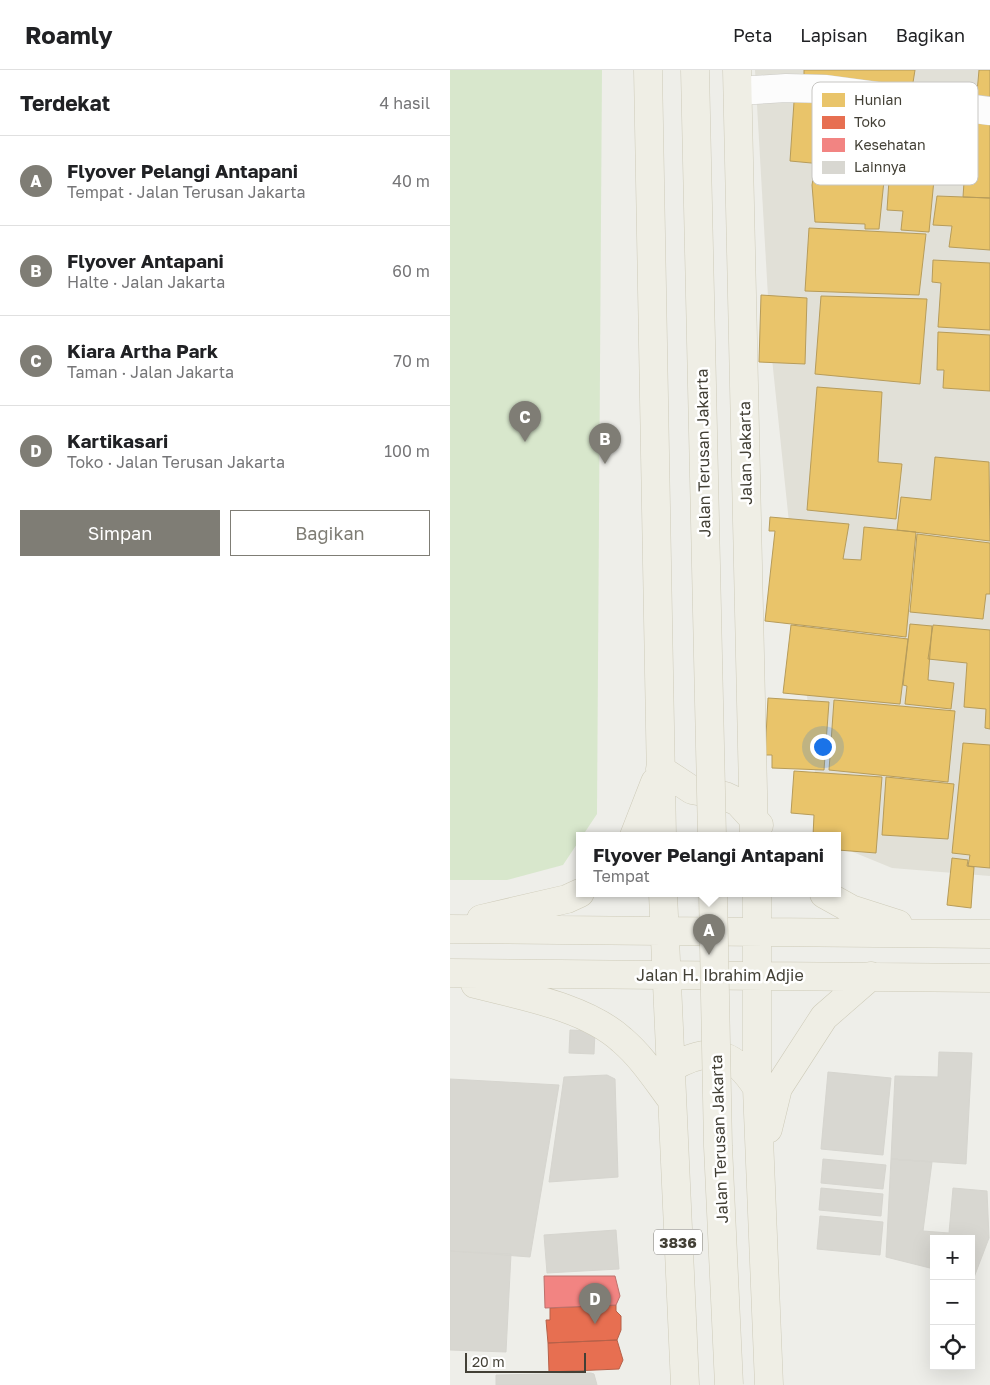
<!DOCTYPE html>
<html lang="id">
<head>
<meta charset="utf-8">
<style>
	:root { --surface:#fff; --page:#f2f2f2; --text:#202124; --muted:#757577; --line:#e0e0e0; --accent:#7f7d75 }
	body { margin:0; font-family:"Golos Text",sans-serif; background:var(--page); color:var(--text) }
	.controls { position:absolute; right:15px; bottom:15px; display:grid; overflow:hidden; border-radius:0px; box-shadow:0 5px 20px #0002 }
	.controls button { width:45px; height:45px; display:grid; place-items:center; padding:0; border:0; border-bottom:1px solid var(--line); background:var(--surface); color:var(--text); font:25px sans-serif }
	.scale { position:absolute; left:15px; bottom:12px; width:121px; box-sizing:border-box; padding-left:5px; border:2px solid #434036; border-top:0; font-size:14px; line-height:18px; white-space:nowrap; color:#434036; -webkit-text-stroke:4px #fff; paint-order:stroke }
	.you { position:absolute; left:372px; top:676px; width:18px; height:18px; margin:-12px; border:4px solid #fff; border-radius:50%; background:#1a73e8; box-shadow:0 0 0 8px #1a73e833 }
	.badge { display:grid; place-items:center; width:32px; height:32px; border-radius:50%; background:var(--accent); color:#fff; font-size:16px; font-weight:700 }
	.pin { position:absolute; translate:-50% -41px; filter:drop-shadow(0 1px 2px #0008) }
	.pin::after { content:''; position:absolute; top:26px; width:18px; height:15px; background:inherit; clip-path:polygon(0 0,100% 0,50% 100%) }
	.popup { position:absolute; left:126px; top:762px; width:265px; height:65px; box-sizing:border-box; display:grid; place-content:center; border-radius:0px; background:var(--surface); filter:drop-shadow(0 1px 4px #0005); font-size:16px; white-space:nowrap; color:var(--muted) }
	.popup b { font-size:19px; color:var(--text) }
	.popup::after { content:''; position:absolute; left:50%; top:100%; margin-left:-10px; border:10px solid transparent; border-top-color:var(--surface) }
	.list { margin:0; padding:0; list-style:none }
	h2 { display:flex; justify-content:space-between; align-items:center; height:65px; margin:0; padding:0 20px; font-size:21px }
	h2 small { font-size:16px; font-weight:400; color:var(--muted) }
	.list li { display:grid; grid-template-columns:32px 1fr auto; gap:15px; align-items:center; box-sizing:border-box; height:90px; padding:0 20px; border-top:1px solid var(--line) }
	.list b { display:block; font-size:19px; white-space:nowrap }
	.list p { margin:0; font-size:16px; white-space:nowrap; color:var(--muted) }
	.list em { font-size:16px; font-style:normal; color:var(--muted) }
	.actions { display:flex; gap:10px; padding:15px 20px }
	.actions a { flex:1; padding:11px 0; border:1px solid var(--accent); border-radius:0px; text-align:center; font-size:18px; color:var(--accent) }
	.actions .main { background:var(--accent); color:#fff }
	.icon { flex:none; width:28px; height:28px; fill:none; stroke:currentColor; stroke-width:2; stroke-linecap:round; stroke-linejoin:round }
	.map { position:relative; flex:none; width:540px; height:1315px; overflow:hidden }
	header { display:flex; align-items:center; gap:30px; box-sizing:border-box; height:70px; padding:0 25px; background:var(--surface); border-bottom:1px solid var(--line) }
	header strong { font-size:24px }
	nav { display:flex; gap:28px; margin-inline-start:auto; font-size:18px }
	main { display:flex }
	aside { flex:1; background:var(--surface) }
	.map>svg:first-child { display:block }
	.residential { fill:#e1e0d7 }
	.green { fill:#d8e7cc }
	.homes { fill:#e9c46a; stroke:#b79c5a }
	.shops { fill:#e76f51; stroke:#b66149 }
	.health { fill:#f28482; stroke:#be706b }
	.building { fill:#d8d7d1; stroke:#d6d5cf }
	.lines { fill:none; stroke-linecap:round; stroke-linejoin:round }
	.street-casing { stroke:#cccbc7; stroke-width:29 }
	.primary-casing { stroke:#cecbb9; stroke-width:29 }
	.street { stroke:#fcfcfc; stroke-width:28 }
	.primary { stroke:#efeee5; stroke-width:28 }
	.primary-bridge-casing { stroke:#cecbb9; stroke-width:29; stroke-linecap:butt }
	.primary-bridge { stroke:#efeee5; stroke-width:28 }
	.labels { text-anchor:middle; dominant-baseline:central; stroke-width:5; stroke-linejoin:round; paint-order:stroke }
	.shield { fill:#fff; stroke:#7b7972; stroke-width:1 }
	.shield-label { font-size:15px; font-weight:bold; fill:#434036 }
	.street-label { font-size:16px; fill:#434036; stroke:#fff }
	.key { fill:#fff; stroke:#c7c6c3; stroke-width:1 }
	.key-label { font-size:14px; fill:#434036 }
</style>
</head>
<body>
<header>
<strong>Roamly</strong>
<nav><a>Peta</a><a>Lapisan</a><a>Bagikan</a></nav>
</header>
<main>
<aside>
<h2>Terdekat<small>4 hasil</small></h2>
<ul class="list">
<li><span class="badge">A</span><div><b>Flyover Pelangi Antapani</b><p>Tempat · Jalan Terusan Jakarta</p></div><em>40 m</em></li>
<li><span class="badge">B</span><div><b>Flyover Antapani</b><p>Halte · Jalan Jakarta</p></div><em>60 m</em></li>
<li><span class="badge">C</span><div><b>Kiara Artha Park</b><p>Taman · Jalan Jakarta</p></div><em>70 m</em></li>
<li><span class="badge">D</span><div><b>Kartikasari</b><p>Toko · Jalan Terusan Jakarta</p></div><em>100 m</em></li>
</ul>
<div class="actions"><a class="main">Simpan</a><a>Bagikan</a></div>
</aside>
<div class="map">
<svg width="540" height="1315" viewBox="0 0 540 1315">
	<rect width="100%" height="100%" fill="#eeeee9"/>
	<path class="residential" d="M 305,0 L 540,0 L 540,806 L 442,798 L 403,782 L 365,703 L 321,279 Z"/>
	<path class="green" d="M 0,0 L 152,0 L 147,744 L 113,795 L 57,810 L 0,810 Z"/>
	<path class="homes" d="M 354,0 L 465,0 L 461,25 L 354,11 Z
		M 529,0 L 540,0 L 540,36 L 526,34 Z
		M 350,28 L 423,37 L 419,94 L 415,94 L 415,98 L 340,91 L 344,32 Z
		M 502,45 L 540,49 L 540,128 L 513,127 L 514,112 L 496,109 Z
		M 419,94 L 427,95 L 427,101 L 435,101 L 429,159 L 415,159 L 415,154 L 365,152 L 362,115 L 365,98 L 415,101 Z
		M 440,95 L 485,99 L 479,162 L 451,160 L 453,141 L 437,140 Z
		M 487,126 L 540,128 L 540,180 L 499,177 L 502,156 L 483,155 Z
		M 359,158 L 476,164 L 469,225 L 355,221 Z
		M 483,190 L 540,193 L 540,260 L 488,257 L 491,213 L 482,212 Z
		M 311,225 L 357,228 L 355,294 L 309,292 Z
		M 371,226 L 477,229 L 470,314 L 365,304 Z
		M 488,262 L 540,265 L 540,321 L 493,318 L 494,300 L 487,300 Z
		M 367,317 L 432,322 L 428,392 L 452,394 L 446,449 L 357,440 Z
		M 485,387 L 539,392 L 540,471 L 447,460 L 451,427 L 481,430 Z
		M 320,447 L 399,454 L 393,489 L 411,490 L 414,457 L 466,462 L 456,567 L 315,551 L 325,461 L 319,461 Z
		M 467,464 L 540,473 L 540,524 L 536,524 L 533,549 L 460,542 Z
		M 460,554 L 482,556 L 478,610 L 504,613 L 501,639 L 455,634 L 457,616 L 453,615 Z
		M 341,555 L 458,569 L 450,634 L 333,623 Z
		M 483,555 L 540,560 L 540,659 L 535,658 L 536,639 L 514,637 L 517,593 L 478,589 Z
		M 318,628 L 379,632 L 374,700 L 322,698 L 322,685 L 315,685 Z
		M 384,630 L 505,641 L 498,712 L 379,700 Z
		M 513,673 L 540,675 L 540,798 L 518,796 L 520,785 L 502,783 Z
		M 344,701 L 432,707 L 426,783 L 388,780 L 388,766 L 363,766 L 364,745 L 341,743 Z
		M 436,707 L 504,714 L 498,769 L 432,765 Z
		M 502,788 L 518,790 L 517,796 L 524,797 L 521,838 L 497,835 Z"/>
	<path class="shops" d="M 166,1235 L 166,1241 L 171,1246 L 171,1260 L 167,1270 L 98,1273 L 96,1250 L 100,1250 L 100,1238 Z
		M 167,1270 L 173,1290 L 169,1299 L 99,1302 L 98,1273 Z"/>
	<path class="health" d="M 94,1206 L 165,1206 L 170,1226 L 166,1235 L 95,1238 Z"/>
	<path class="building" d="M 120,960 L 145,961 L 144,984 L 119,983 Z
		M 489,982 L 522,983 L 516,1094 L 441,1089 L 445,1006 L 488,1007 Z
		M 378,1002 L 441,1008 L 433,1085 L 371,1079 Z
		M 157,1005 L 165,1009 L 168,1107 L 99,1112 L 114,1007 Z
		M 0,1009 L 109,1015 L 80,1187 L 0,1181 Z
		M 373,1089 L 436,1095 L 433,1119 L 371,1113 Z
		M 441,1089 L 482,1092 L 473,1161 L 499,1163 L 503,1118 L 537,1121 L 539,1168 L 523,1210 L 521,1209 L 521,1169 L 484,1169 L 484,1199 L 436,1187 Z
		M 371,1118 L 433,1124 L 431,1146 L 369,1140 Z
		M 370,1146 L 433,1152 L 430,1185 L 367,1179 Z
		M 166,1160 L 169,1199 L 97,1203 L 94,1165 Z
		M 0,1181 L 61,1184 L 56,1282 L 0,1280 Z
		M 141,1303 L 144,1304 L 147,1315 L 46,1315 L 46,1305 Z"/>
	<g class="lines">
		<g class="street-casing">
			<path id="street" d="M 288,21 L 336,18 L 375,19 L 540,41"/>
		</g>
		<g class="primary-casing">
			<path id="primary" d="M 198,0 L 212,766
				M 287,0 L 304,766
				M 210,699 L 242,720 L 275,726 L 288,732 L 309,755
				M 184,766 L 205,712
				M 213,824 L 235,1315
				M 307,824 L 307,1018 L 319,1315
				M 374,824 L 401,839 L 448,854
				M 31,849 L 117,829 L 130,823
				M 0,859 L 540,864
				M 0,903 L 540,908
				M 25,914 C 72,926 136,937 172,970 C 192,987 206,1009 221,1029
				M 221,998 C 259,975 284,981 307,1018
				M 318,1059 L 328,1018 L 374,947 L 421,906"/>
		</g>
		<use href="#street" class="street"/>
		<use href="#primary" class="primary"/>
		<g class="primary-bridge-casing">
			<path id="primary-bridge" d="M 245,0 L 262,766
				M 263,824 L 268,1076 L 279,1315"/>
		</g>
		<use href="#primary-bridge" class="primary-bridge"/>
	</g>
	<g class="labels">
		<rect class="shield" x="204" y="1159.5" width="48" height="25" rx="4"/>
		<g class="shield-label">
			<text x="228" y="1172">3836</text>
		</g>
		<g class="street-label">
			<text transform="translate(253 383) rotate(-91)">Jalan Terusan Jakarta</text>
			<text transform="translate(295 383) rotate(-91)">Jalan Jakarta</text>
			<text x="270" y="905">Jalan H. Ibrahim Adjie</text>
			<text transform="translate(269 1069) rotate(-92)">Jalan Terusan Jakarta</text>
		</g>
	</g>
	<rect x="362" y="12" width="166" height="103" rx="8" class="key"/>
	<rect x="372" y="23" width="23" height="14" fill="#e9c46a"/>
	<rect x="372" y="46" width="23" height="13" fill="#e76f51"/>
	<rect x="372" y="68" width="23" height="14" fill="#f28482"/>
	<rect x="372" y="91" width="23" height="13" fill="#d8d7d1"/>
	<g class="key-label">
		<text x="404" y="35">Hunian</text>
		<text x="404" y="57">Toko</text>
		<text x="404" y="80">Kesehatan</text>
		<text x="404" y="102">Lainnya</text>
	</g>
</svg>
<div class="controls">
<button>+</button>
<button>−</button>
<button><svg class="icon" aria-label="locate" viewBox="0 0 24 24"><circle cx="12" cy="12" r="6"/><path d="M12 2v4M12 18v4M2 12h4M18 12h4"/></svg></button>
</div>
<div class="scale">20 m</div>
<div class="you"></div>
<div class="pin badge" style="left:259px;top:885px">A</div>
<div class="popup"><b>Flyover Pelangi Antapani</b>Tempat</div>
<div class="pin badge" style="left:155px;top:394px">B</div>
<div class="pin badge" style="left:75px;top:372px">C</div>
<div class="pin badge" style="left:145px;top:1254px">D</div>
</div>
</main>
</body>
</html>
